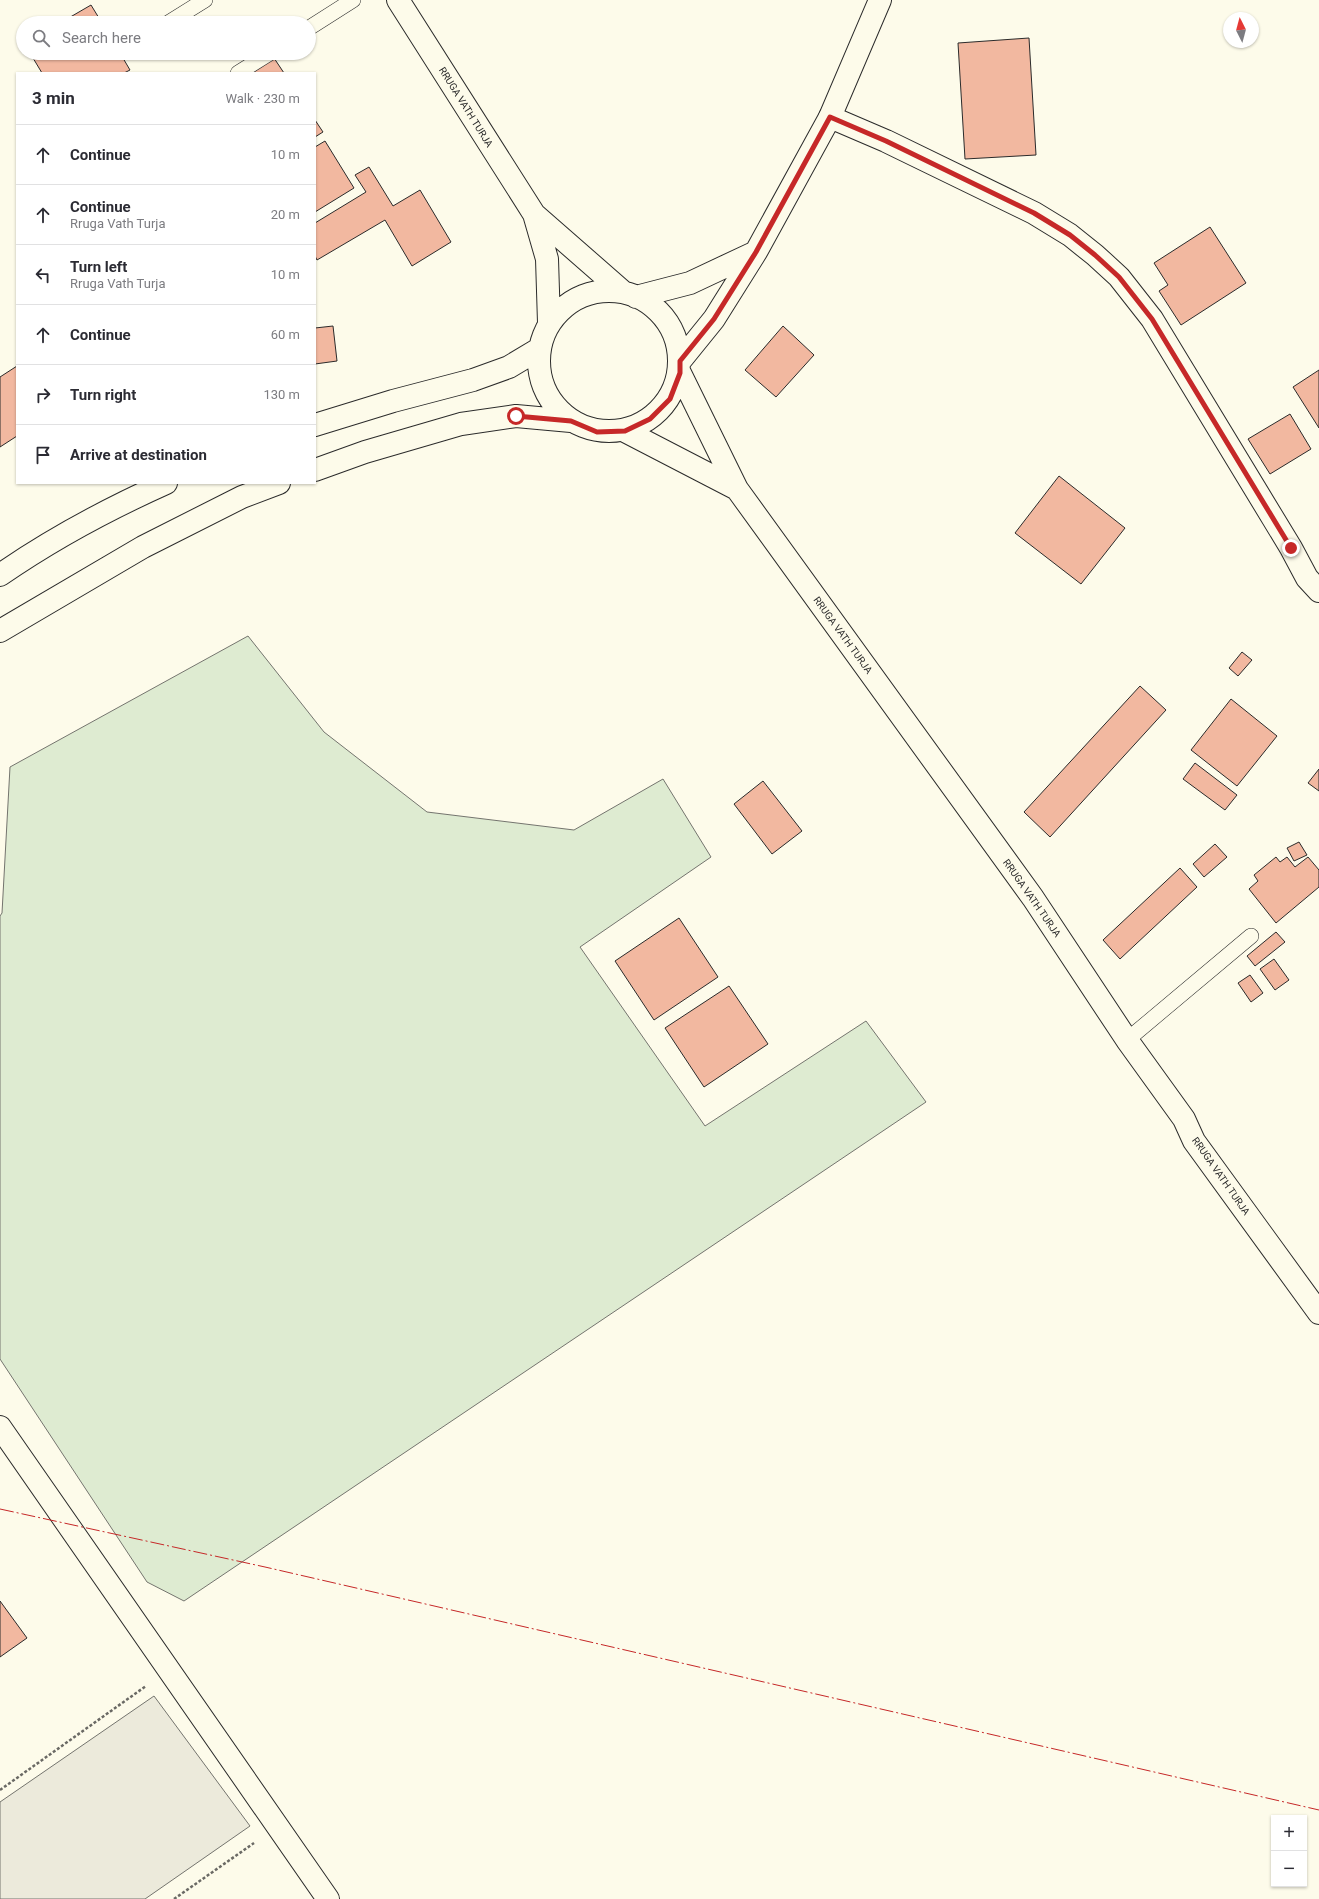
<!DOCTYPE html>
<html lang="en">
<head>
<meta charset="utf-8">
<style>
	:root { --surface:#fff; --page:#f2f2f3; --text:#2b2b33; --muted:#7c7c81; --line:#e1e1e2 }
	body { margin:0; font-family:Roboto,sans-serif; background:var(--page); color:var(--text) }
	.controls { position:absolute; right:12px; bottom:12px; display:grid; overflow:hidden; border-radius:0px; box-shadow:0 1px 3px #0004 }
	.controls button { width:36px; height:36px; display:grid; place-items:center; padding:0; border:0; border-bottom:1px solid var(--line); background:var(--surface); color:var(--text); font:20px sans-serif }
	.compass { position:absolute; left:1223px; top:12px; width:36px; height:36px; border-radius:50%; background:var(--surface); box-shadow:0 1px 3px #0004; rotate:354deg }
	.stop { position:absolute; width:12px; height:12px; margin:-9px; border:3px solid #c62828; border-radius:50%; background:#fff }
	.stop.end { background:#c62828; border-color:#fff; box-shadow:0 1px 4px #0008 }
	.list { margin:0; padding:0; list-style:none }
	h2 { display:flex; justify-content:space-between; align-items:center; height:52px; margin:0; padding:0 16px; font-size:17px }
	h2 small { font-size:13px; font-weight:400; color:var(--muted) }
	.list li { display:grid; grid-template-columns:26px 1fr auto; gap:12px; align-items:center; box-sizing:border-box; height:60px; padding:0 16px; border-top:1px solid var(--line) }
	.list b { display:block; font-size:15px; white-space:nowrap }
	.list p { margin:0; font-size:13px; white-space:nowrap; color:var(--muted) }
	.list em { font-size:13px; font-style:normal; color:var(--muted) }
	.icon { flex:none; width:22px; height:22px; fill:none; stroke:currentColor; stroke-width:2; stroke-linecap:round; stroke-linejoin:round }
	.map { position:relative; flex:none; width:1319px; height:1899px; overflow:hidden }
	.search { position:absolute; background:var(--surface); box-shadow:0 1px 3px #0004; left:16px; top:16px; width:300px; height:44px; display:flex; align-items:center; gap:10px; box-sizing:border-box; padding:0 14px; border-radius:22px; color:var(--muted); font-size:15px }
	.panel { position:absolute; background:var(--surface); box-shadow:0 1px 3px #0004; left:16px; top:72px; width:300px; height:412px; border-radius:0px }
	.map>svg:first-child { display:block }
	.green { fill:#deebd1; stroke:#74746e }
	.parking { fill:#eceadb; stroke:#74746e }
	.building { fill:#f2b8a0; stroke:#2b2b2b }
	.lines { fill:none; stroke-linecap:round; stroke-linejoin:round }
	.service-casing { stroke:#2b2b2b; stroke-width:16 }
	.minor-casing { stroke:#2b2b2b; stroke-width:24 }
	.tertiary-casing { stroke:#2b2b2b; stroke-width:24 }
	.path { stroke:#6a6964; stroke-width:2.5; stroke-dasharray:3 2; stroke-linecap:butt }
	.service { stroke:#fdfbea; stroke-width:15 }
	.minor { stroke:#fdfbea; stroke-width:22 }
	.tertiary { stroke:#fdfbea; stroke-width:22 }
	.power { stroke:#c62828; stroke-width:1; stroke-dasharray:14 3 2 3; stroke-linecap:butt }
	.route { stroke:#c62828; stroke-width:5 }
	.labels { text-anchor:middle; dominant-baseline:central; stroke-width:3; stroke-linejoin:round; paint-order:stroke }
	.street-label { font-size:10px; fill:#2b2b2b; stroke:#fdfbea }
</style>
</head>
<body>
<div class="map">
<svg width="1319" height="1899" viewBox="0 0 1319 1899">
	<rect width="100%" height="100%" fill="#fdfbea"/>
	<path class="green" d="M 248,636 L 324,732 L 427,812 L 574,830 L 663,779 L 711,857 L 580,947 L 705,1126 L 866,1021 L 926,1102 L 184,1601 L 147,1582 L 0,1359 L 0,916 L 2,913 L 10,767 Z"/>
	<path class="parking" d="M 154,1696 L 250,1826 L 145,1899 L 0,1899 L 0,1802 Z"/>
	<path class="building" d="M 91,5 L 102,23 L 60,23 Z
		M 1029,38 L 1036,155 L 965,159 L 958,43 Z
		M 30,53 L 120,53 L 130,70 L 124,73 L 42,73 Z
		M 274,58 L 284,73 L 252,73 Z
		M 315,120 L 323,132 L 315,137 Z
		M 325,141 L 354,188 L 315,212 L 315,147 Z
		M 369,167 L 393,206 L 420,190 L 451,242 L 412,266 L 385,220 L 317,260 L 315,256 L 315,223 L 366,192 L 355,175 Z
		M 1210,227 L 1246,283 L 1181,325 L 1159,291 L 1168,285 L 1154,263 Z
		M 333,326 L 337,361 L 315,364 L 315,328 Z
		M 783,326 L 814,355 L 776,397 L 745,370 Z
		M 17,366 L 17,436 L 0,447 L 0,377 Z
		M 1319,370 L 1319,428 L 1293,387 Z
		M 1290,414 L 1311,449 L 1270,474 L 1248,439 Z
		M 1059,476 L 1125,528 L 1081,584 L 1015,533 Z
		M 1242,652 L 1252,660 L 1238,676 L 1229,668 Z
		M 1140,686 L 1166,710 L 1050,837 L 1024,812 Z
		M 1231,699 L 1277,736 L 1237,786 L 1191,750 Z
		M 1195,763 L 1237,795 L 1225,810 L 1183,779 Z
		M 1319,769 L 1319,791 L 1308,783 Z
		M 763,781 L 802,831 L 772,854 L 734,804 Z
		M 1299,842 L 1307,855 L 1294,861 L 1287,848 Z
		M 1215,844 L 1227,857 L 1204,877 L 1193,864 Z
		M 1276,857 L 1280,862 L 1287,857 L 1295,867 L 1308,857 L 1319,870 L 1319,887 L 1276,923 L 1249,889 L 1258,881 L 1254,875 Z
		M 1180,868 L 1197,887 L 1120,959 L 1103,940 Z
		M 679,918 L 718,977 L 654,1020 L 615,961 Z
		M 1276,932 L 1285,942 L 1255,966 L 1247,956 Z
		M 1274,959 L 1289,980 L 1275,990 L 1260,969 Z
		M 1250,975 L 1263,993 L 1251,1002 L 1238,983 Z
		M 729,986 L 768,1044 L 704,1087 L 665,1028 Z
		M 0,1601 L 27,1638 L 0,1657 Z"/>
	<g class="lines">
		<g class="service-casing">
			<path id="service" d="M 168,23 L 205,0
				M 309,28 L 353,0
				M 238,73 L 270,53
				M 1127,1040 L 1251,936"/>
		</g>
		<g class="minor-casing">
			<path id="minor" d="M 830,117 L 886,141 L 1034,213 L 1070,235 L 1095,255 L 1119,277 L 1152,319 L 1291,548 L 1307,578 L 1319,591
				M 0,1427 L 328,1899"/>
		</g>
		<g class="tertiary-casing">
			<path id="tertiary" d="M 398,0 L 534,214 L 622,291
				M 534,214 L 547,259 L 549,323
				M539 361a70 70 0 1 1 140 0a70 70 0 1 1-140 0Z
				M 636,297 L 690,283 L 756,252
				M 680,361 L 714,319 L 756,252 L 830,117 L 880,0
				M 680,373 L 737,489 L 1033,898 L 1127,1040 L 1184,1119 L 1194,1141 L 1319,1313
				M 315,425 L 393,401 L 473,380 L 509,367 L 539,349
				M 625,431 L 737,489
				M 315,470 L 365,452 L 461,424 L 516,416 L 571,421
				M 0,575 C 52,539 108,509 166,483
				M 0,631 L 143,547 L 242,497 L 279,483"/>
		</g>
		<path class="path" d="M 0,1790 L 146,1686
			M 174,1899 L 254,1843"/>
		<use href="#service" class="service"/>
		<use href="#minor" class="minor"/>
		<use href="#tertiary" class="tertiary"/>
		<path class="power" d="M 0,1509 L 265,1567 L 1319,1810"/>
	</g>
	<g class="lines">
		<path class="route" d="M 516,416 L 571,421 L 597,432 L 625,431 L 650,419 L 670,399 L 680,373 L 680,361 L 714,319 L 756,252 L 830,117 L 886,141 L 1034,213 L 1070,235 L 1095,255 L 1119,277 L 1152,319 L 1291,548"/>
	</g>
	<g class="labels">
		<g class="street-label">
			<text transform="translate(466 107) rotate(58)">RRUGA VATH TURJA</text>
			<text transform="translate(843 635) rotate(54)">RRUGA VATH TURJA</text>
			<text transform="translate(1032 898) rotate(55)">RRUGA VATH TURJA</text>
			<text transform="translate(1221 1176) rotate(55)">RRUGA VATH TURJA</text>
		</g>
	</g>
</svg>
<div class="controls">
<button>+</button>
<button>−</button>
</div>
<svg class="compass" viewBox="-18 -18 36 36"><path d="M0-13l5 13h-10z" fill="#e53935"/><path d="M0 13l5-13h-10z" fill="#7c7c81"/></svg>
<div class="stop" style="left:516px;top:416px"></div>
<div class="stop end" style="left:1291px;top:548px"></div>
<div class="search"><svg class="icon" aria-label="search" viewBox="0 0 24 24"><circle cx="10" cy="10" r="6"/><path d="M15 15l6 6"/></svg>Search here</div>
<section class="panel">
<h2>3 min<small>Walk · 230 m</small></h2>
<ul class="list">
<li><svg class="icon" aria-label="ahead" viewBox="0 0 24 24"><path d="M12 20V5M6 11l6-6 6 6"/></svg><div><b>Continue</b></div><em>10 m</em></li>
<li><svg class="icon" aria-label="ahead" viewBox="0 0 24 24"><path d="M12 20V5M6 11l6-6 6 6"/></svg><div><b>Continue</b><p>Rruga Vath Turja</p></div><em>20 m</em></li>
<li><svg class="icon" aria-label="left" viewBox="0 0 24 24"><path d="M17 20v-9H6M10 6l-5 5 5 5"/></svg><div><b>Turn left</b><p>Rruga Vath Turja</p></div><em>10 m</em></li>
<li><svg class="icon" aria-label="ahead" viewBox="0 0 24 24"><path d="M12 20V5M6 11l6-6 6 6"/></svg><div><b>Continue</b></div><em>60 m</em></li>
<li><svg class="icon" aria-label="right" viewBox="0 0 24 24"><path d="M7 20v-9h11M14 6l5 5-5 5"/></svg><div><b>Turn right</b></div><em>130 m</em></li>
<li><svg class="icon" aria-label="arrive" viewBox="0 0 24 24"><path d="M6 21V4h12l-3 4 3 4H6"/></svg><div><b>Arrive at destination</b></div></li>
</ul>
</section>
</div>
</body>
</html>
